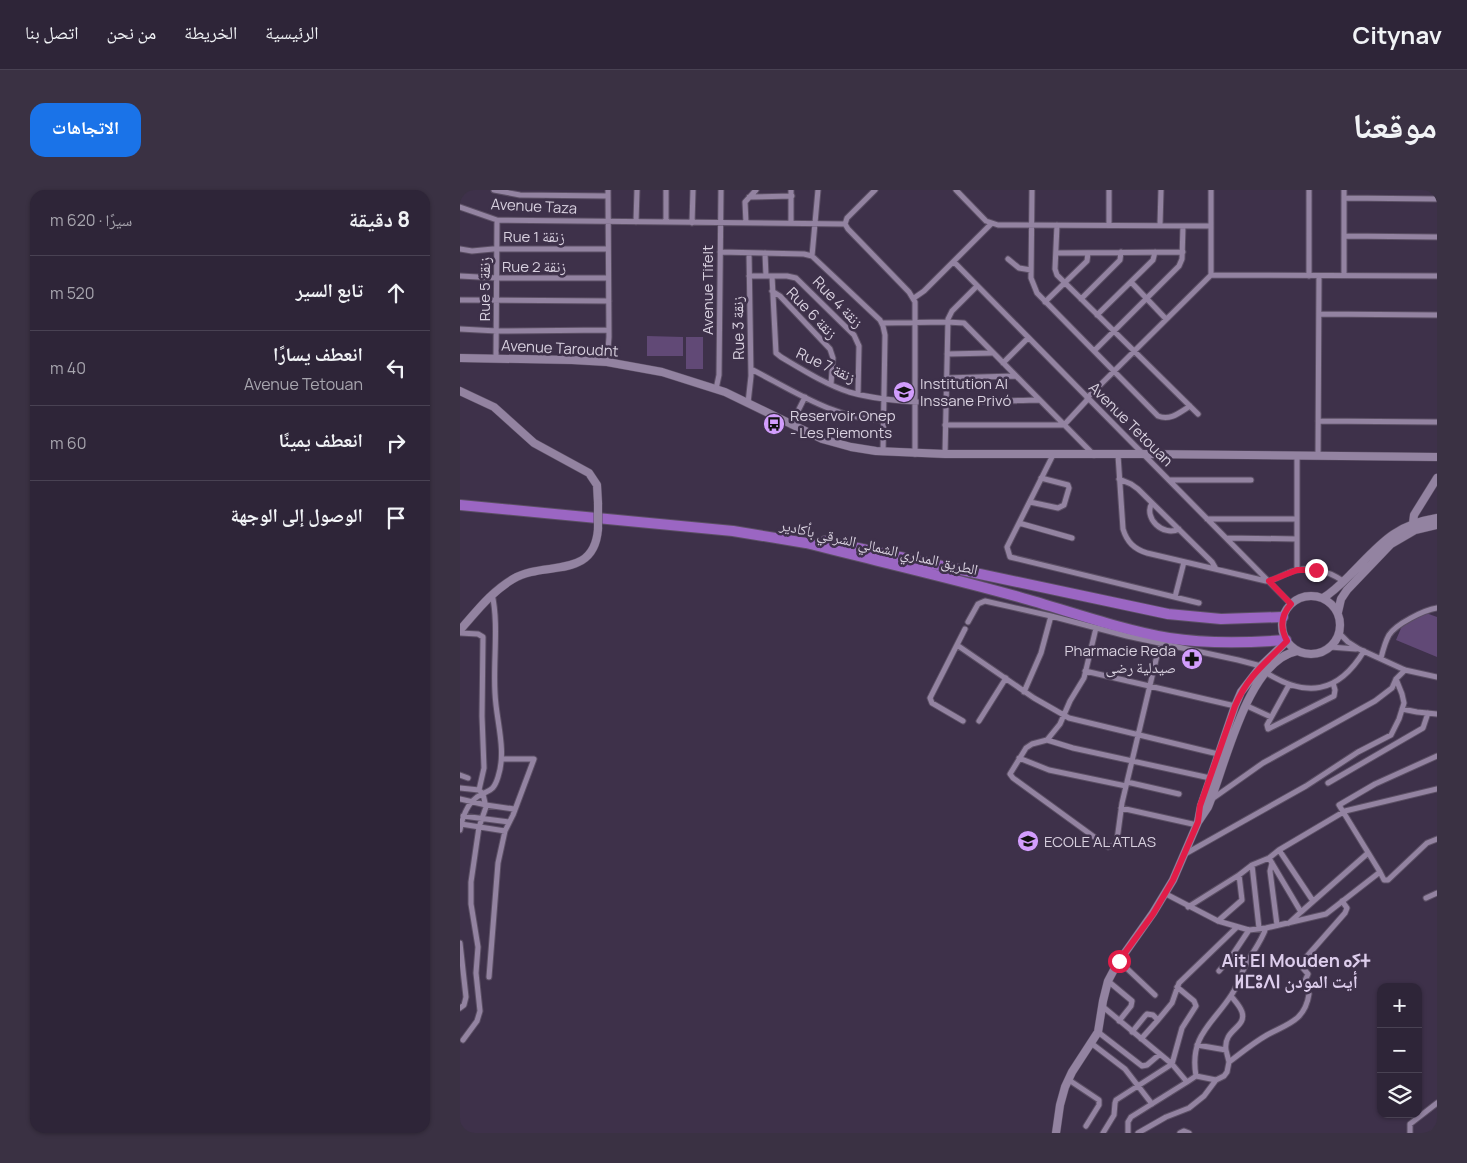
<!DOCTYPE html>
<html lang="ar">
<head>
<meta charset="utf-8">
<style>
	:root { --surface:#2e2538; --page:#3a3143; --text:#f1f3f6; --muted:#a7a5ae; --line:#494253; --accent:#1a73e8 }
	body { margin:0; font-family:Manrope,"Noto Naskh Arabic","Noto Sans Tifinagh",sans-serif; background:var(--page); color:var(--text); direction:rtl }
	.controls { position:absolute; right:15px; bottom:15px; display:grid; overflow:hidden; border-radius:10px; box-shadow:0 1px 4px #0004 }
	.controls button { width:45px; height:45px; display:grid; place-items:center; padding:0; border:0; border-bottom:1px solid var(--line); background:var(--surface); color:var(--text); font:25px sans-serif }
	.stop { position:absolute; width:15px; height:15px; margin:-11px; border:4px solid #e11d48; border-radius:50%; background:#fff }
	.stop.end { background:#e11d48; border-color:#fff; box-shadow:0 1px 5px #0008 }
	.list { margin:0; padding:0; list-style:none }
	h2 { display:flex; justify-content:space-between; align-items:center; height:65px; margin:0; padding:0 20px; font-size:21px }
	h2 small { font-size:16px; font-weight:400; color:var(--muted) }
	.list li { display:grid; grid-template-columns:32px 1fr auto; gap:15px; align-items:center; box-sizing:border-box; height:75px; padding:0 20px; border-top:1px solid var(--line) }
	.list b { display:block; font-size:19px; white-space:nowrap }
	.list p { margin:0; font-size:16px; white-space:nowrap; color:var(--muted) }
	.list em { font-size:16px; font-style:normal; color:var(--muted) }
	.icon { flex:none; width:28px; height:28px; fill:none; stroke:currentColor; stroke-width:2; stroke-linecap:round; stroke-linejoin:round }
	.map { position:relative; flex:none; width:977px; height:943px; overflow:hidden; direction:ltr; border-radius:15px }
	header { display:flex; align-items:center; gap:30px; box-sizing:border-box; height:70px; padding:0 25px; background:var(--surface); border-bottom:1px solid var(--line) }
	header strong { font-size:24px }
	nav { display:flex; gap:28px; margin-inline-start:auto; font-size:18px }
	.intro { display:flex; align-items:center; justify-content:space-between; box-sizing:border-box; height:120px; padding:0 30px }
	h1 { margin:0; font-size:35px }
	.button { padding:12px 22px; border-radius:15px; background:var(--accent); color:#fff; font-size:18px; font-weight:700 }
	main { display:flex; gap:30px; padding:0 30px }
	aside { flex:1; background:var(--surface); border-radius:15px; box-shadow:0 1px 4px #0004 }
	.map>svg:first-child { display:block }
	.green { fill:#614976 }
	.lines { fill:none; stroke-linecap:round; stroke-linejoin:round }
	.street-casing { stroke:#5b4f64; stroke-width:7 }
	.secondary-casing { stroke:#5b4f64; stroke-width:9 }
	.highway-casing { stroke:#5b4f64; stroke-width:12 }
	.street { stroke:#9383a1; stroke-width:5 }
	.secondary { stroke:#9383a1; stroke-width:8 }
	.highway { stroke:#9b66c3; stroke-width:10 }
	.secondary-bridge-casing { stroke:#5b4f64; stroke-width:9; stroke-linecap:butt }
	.secondary-bridge { stroke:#9383a1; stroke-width:8 }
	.route { stroke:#e11d48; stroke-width:6 }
	.labels { text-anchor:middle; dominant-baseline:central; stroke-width:5; stroke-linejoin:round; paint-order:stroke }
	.street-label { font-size:15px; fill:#d8d0df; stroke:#3e314a }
	.poi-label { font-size:15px; fill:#d8d0df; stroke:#3e314a; text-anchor:start }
	.quarter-label { font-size:18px; font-weight:bold; fill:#ddcdec; stroke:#3e314a }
</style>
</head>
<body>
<header>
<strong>Citynav</strong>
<nav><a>الرئيسية</a><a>الخريطة</a><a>من نحن</a><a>اتصل بنا</a></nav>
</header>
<div class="intro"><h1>موقعنا</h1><a class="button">الاتجاهات</a></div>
<main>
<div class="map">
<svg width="977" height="943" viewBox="0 0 977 943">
	<rect width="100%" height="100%" fill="#3e314a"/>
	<path class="green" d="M 187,146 L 223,147 L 223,166 L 187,166 Z
		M 226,147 L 243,147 L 243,179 L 226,179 Z
		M 966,423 L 977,427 L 977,467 L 936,450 L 942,436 Z"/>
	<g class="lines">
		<g class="street-casing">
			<path id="street" d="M 34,0 L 60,5 L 148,6
				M 206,0 L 206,32
				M 331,0 L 331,33
				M 415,0 L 387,28 L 385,34 L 388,39 L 449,102 L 455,112 L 455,264
				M 496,0 L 526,31 L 538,35 L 751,36
				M 572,0 L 571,88 L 577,103 L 698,226 C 710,231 719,223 730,216
				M 751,0 L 751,85
				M 884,0 L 884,85
				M 289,7 L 332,6
				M 884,8 L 977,9
				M 0,17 L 37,30 L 385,34
				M 176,32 L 177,0
				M 232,33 L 233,0
				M 286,33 L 285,12 L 296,0
				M 597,35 L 595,79 L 597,85 L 738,224
				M 649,35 L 649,0
				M 700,35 L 701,0
				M 884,46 L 977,47
				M 0,59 L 12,61 L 33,59 L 148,59
				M 260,62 L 344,64 L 352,66 L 420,130 L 423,136 L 425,145 L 423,262
				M 305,63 L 306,86
				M 596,63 L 723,62
				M 352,66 L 358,0
				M 548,69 L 559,78 L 571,80
				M 494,72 L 831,414
				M 0,86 L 37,88 L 148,88
				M 289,86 L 327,86 L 336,88 L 394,145 L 399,156 L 398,204
				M 312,86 L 316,163 L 321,167 C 343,180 365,194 389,202 C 445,218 520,211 579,210
				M 849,86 L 849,0
				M 671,92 L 706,129
				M 312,101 L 320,106 L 370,159 L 373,168 L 371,194
				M 454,108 L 464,101 L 531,34
				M 621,109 L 660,70 L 661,62
				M 0,110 L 149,111
				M 585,112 L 627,71 L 628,63
				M 859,124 L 977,125
				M 637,125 L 693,70 L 695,62
				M 422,133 L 487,132 L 504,133 L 634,265
				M 0,139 L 37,141 L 149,140
				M 634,161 L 719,76 L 722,69 L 723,36
				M 487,164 L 532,163
				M 36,169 L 37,30
				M 147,172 L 149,147 L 148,0
				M 543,173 L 568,148
				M 291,179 C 332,200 376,230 424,230
				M 486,188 L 555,186
				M 256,199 L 259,185 L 261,0
				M 627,208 L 751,85 L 977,86
				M 288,213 L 291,186 L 289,63
				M 858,231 L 977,232
				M 331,235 L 345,207
				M 485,235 L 604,235 L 628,209
				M 485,264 L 488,129 L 492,121 L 517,96
				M 593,265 L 547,357 L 550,367 L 739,413
				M 658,265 L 663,339 C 667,352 674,359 687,363 L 806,391 C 814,391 820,386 828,383 C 847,375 867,380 883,391
				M 858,266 L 859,86
				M 659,289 L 671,294 L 678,299 L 752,372 L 756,379
				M 709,290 L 791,290
				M 570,312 L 598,318 L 604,315 L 609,298 L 608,295 L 581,288
				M 692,313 C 683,328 703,347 719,339
				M 747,329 L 837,329
				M 559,333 L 612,348
				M 766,348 L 837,349
				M 837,380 L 837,266
				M 715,407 L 724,372
				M 508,432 L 518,414 L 525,411 L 591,426 L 667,446 L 778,470 L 801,476
				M 636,438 L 624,488 L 610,511 L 600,534 L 587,550 L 572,554 L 566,558 L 550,584 L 553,588 L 648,657 L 654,655 L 657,650 L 662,613 L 700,453
				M 0,443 L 18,444 L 23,447 L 22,526 L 24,578 L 19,600 L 23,604 L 26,617 L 19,637 L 11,692 L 11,714 L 18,757 L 16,783 L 20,821 L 17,831 L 3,850
				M 879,443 L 888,452 L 899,459 L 945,480 L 977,487
				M 497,455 L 574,508 L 609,528 L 758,564
				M 870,457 L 896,459
				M 921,468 C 923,460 925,452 929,445 C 936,434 964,420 977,418
				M 625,481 L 775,516
				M 805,482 C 846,508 878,504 904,461
				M 829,495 L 807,535 L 808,539 L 874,506 L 875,500 L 873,493
				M 564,502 L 581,463 L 591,426
				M 785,515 L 811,527
				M 942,519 L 957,522 L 977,524
				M 503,531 L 472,513 L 470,508 L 505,439
				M 519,531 L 546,488
				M 587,550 L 613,558 L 750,588
				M 559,568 L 589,580 L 666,596
				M 0,585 L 8,588
				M 667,592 L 719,604
				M 868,593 L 963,538 L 968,523
				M 0,598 L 19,600
				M 0,609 L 26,615 L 54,619
				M 752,609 L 803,573 L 915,511 L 932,498 L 936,489 L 945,480
				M 661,618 L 737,635
				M 3,626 L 49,632
				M 1,634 L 45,641
				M 0,640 C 2,629 7,614 17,607 C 29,599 33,603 38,587 C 47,560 36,531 35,503 C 33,472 39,433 32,404
				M 819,660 L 853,711
				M 725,664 L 846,596 L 898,562 L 931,545 L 939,529 L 944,513 L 942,504 L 936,489
				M 809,668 L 841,722 L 829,733
				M 812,673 L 810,681 L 817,735
				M 792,675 L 799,738
				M 920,682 L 879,615 L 915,594 L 977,566
				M 706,704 L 758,731 L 789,740 L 806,738 L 866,724 L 920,682 L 924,690 L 928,690 L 967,653 L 977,649
				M 966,708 L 977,703
				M 728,717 L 779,685 L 792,675 L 809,668 L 819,660 L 885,621 L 977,599
				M 841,722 L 908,663
				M 758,731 L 782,710 L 779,685
				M 0,753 L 6,807 L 4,815 L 0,818
				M 659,771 L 695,805
				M 759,781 L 771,767 L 789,740
				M 29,787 L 38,673 L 45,641 L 53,625 L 74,569 L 42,569
				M 648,791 L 672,811 L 671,816 L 659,831
				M 642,816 L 712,874 L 727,892 L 736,886 C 729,845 753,834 772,804 C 778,795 781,785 785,776 C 792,763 801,752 806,738
				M 698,830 L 712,813 L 719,793 L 777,737
				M 638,842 L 682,876 L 687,875 L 700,864
				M 672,842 L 685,826 L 687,824 L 693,825 L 698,830 L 681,849
				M 631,853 L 665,879 L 692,914
				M 766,860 C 763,839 787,838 782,822 C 780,816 775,811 771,806
				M 769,872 C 781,863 793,853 807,845 C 827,834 845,831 849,804 L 844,793 L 848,784 L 842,777 L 841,773 L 885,723 L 887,718 L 882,711
				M 736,886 L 756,890
				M 609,890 L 639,910 L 639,915 L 626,936
				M 643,943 L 654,925 L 655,913 L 656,910 L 712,874 L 722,838 L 736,816 L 734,811 L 717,797
				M 668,943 L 668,932 L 671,927 L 727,892
				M 678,943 L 706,927 L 729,918 L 744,906 L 756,890 L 764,886 L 767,882 L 769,872 L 766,860 L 737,855
				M 720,943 L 724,941 L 729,943
				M 950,943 L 950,934 L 977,913
				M 973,943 L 977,940"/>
		</g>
		<g class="secondary-casing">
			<path id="secondary" d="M 0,168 L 112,170 L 147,172 L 202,182 L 265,202 L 362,249 L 391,257 L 416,261 L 485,264 L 682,264 L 977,267
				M 0,201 L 34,217 L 74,253 L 129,283 L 137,295 L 138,313
				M 953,333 L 954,325 L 977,288
				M822 435a29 29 0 1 1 58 0a29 29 0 1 1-58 0Z
				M 863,408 C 873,402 881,394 889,386 C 919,356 933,335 977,328
				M 878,422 L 881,409 L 887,400 L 931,354 L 955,340 L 977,335
				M 0,440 C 17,421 31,402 53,389 C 84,370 134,391 138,339
				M 738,632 L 748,617 C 766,574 787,471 837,461
				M 596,943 L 600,915 L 605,897 L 612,882 L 638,842 L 643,811 L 648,791 L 657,774 L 693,723 L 713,690 L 738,632 L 741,616 L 775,516 L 781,502 L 801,476 L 827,451"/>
		</g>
		<g class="highway-casing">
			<path id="highway" d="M 0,315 L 273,341 L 346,353 C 417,371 488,387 559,407 C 609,421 658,439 709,448 C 748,454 787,453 826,450
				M 365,351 L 708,424 L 761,429 L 823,427"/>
		</g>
		<use href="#street" class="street"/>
		<use href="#secondary" class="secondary"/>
		<use href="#highway" class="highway"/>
		<g class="secondary-bridge-casing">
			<path id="secondary-bridge" d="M 138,313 L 138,339"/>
		</g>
		<use href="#secondary-bridge" class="secondary-bridge"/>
	</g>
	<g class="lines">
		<path class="route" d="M 659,771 L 693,724 L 713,690 L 738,632 L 740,616 L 775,516 C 788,485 805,474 827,451 C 820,438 821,425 831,414 L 809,391 L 837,380 L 856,380"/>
	</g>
	<defs>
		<g id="school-disc" transform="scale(1.125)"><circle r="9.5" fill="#d29dfd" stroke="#3e314a"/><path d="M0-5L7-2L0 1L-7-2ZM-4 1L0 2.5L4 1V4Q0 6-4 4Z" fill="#111"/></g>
		<g id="bus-disc" transform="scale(1.125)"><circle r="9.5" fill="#d29dfd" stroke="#3e314a"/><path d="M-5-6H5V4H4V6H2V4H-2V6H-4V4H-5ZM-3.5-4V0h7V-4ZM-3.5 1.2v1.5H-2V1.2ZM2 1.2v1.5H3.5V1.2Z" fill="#111"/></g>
		<g id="pharmacy-disc" transform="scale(1.125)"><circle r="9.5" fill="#d29dfd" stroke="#3e314a"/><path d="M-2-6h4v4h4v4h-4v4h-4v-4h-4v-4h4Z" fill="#111"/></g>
	</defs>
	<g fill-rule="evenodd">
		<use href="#school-disc" x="444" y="202"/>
		<use href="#bus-disc" x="314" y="234"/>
		<use href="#pharmacy-disc" x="732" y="469"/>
		<use href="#school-disc" x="568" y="651"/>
	</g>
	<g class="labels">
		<g class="street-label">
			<text transform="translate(74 16) rotate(3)">Avenue Taza</text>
			<text x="74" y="46">Rue 1 زنقة</text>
			<text x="74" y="76">Rue 2 زنقة</text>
			<text transform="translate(24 99) rotate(-90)">Rue 5 زنقة</text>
			<text transform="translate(247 100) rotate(-90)">Avenue Tifelt</text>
			<text transform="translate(378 112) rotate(46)">Rue 4 زنقة</text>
			<text transform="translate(352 123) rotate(46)">Rue 6 زنقة</text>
			<text transform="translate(278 138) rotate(-91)">Rue 3 زنقة</text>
			<text transform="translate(100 158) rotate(3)">Avenue Taroudnt</text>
			<text transform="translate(366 175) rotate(25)">Rue 7 زنقة</text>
			<text transform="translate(671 234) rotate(45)">Avenue Tetouan</text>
			<text transform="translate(419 357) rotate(13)">الطريق المداري الشمالي الشرقي بأكادير</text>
		</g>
		<g class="poi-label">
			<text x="460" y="193">Institution Al<tspan x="460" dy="17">Inssane Privó</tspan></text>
			<text x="330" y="225">Reservoir Onep<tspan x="330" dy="17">- Les Piemonts</tspan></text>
			<text x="716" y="460" text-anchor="end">Pharmacie Reda<tspan x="716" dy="17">صيدلية رضى</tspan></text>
			<text x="584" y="651">ECOLE AL ATLAS</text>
		</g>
		<g class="quarter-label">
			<text x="836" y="770">Ait El Mouden ⴰⵢⵜ<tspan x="836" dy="21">ⵍⵎⵓⴷⵏ أيت المودن</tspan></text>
		</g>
	</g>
</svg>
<div class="controls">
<button>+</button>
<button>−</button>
<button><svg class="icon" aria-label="layers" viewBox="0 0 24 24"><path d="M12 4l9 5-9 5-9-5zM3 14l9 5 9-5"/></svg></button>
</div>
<div class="stop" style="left:659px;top:771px"></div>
<div class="stop end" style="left:856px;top:380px"></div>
</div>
<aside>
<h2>8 دقيقة<small>سيرًا · 620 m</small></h2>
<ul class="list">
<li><svg class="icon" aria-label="ahead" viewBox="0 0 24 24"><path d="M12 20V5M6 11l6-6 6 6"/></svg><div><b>تابع السير</b></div><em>520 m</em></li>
<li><svg class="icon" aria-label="left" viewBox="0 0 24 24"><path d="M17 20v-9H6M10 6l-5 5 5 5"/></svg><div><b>انعطف يسارًا</b><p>Avenue Tetouan</p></div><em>40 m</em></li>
<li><svg class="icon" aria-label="right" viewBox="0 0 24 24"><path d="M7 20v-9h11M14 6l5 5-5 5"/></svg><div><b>انعطف يمينًا</b></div><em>60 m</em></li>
<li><svg class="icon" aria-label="arrive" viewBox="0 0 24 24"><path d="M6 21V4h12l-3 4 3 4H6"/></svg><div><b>الوصول إلى الوجهة</b></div></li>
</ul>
</aside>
</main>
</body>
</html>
